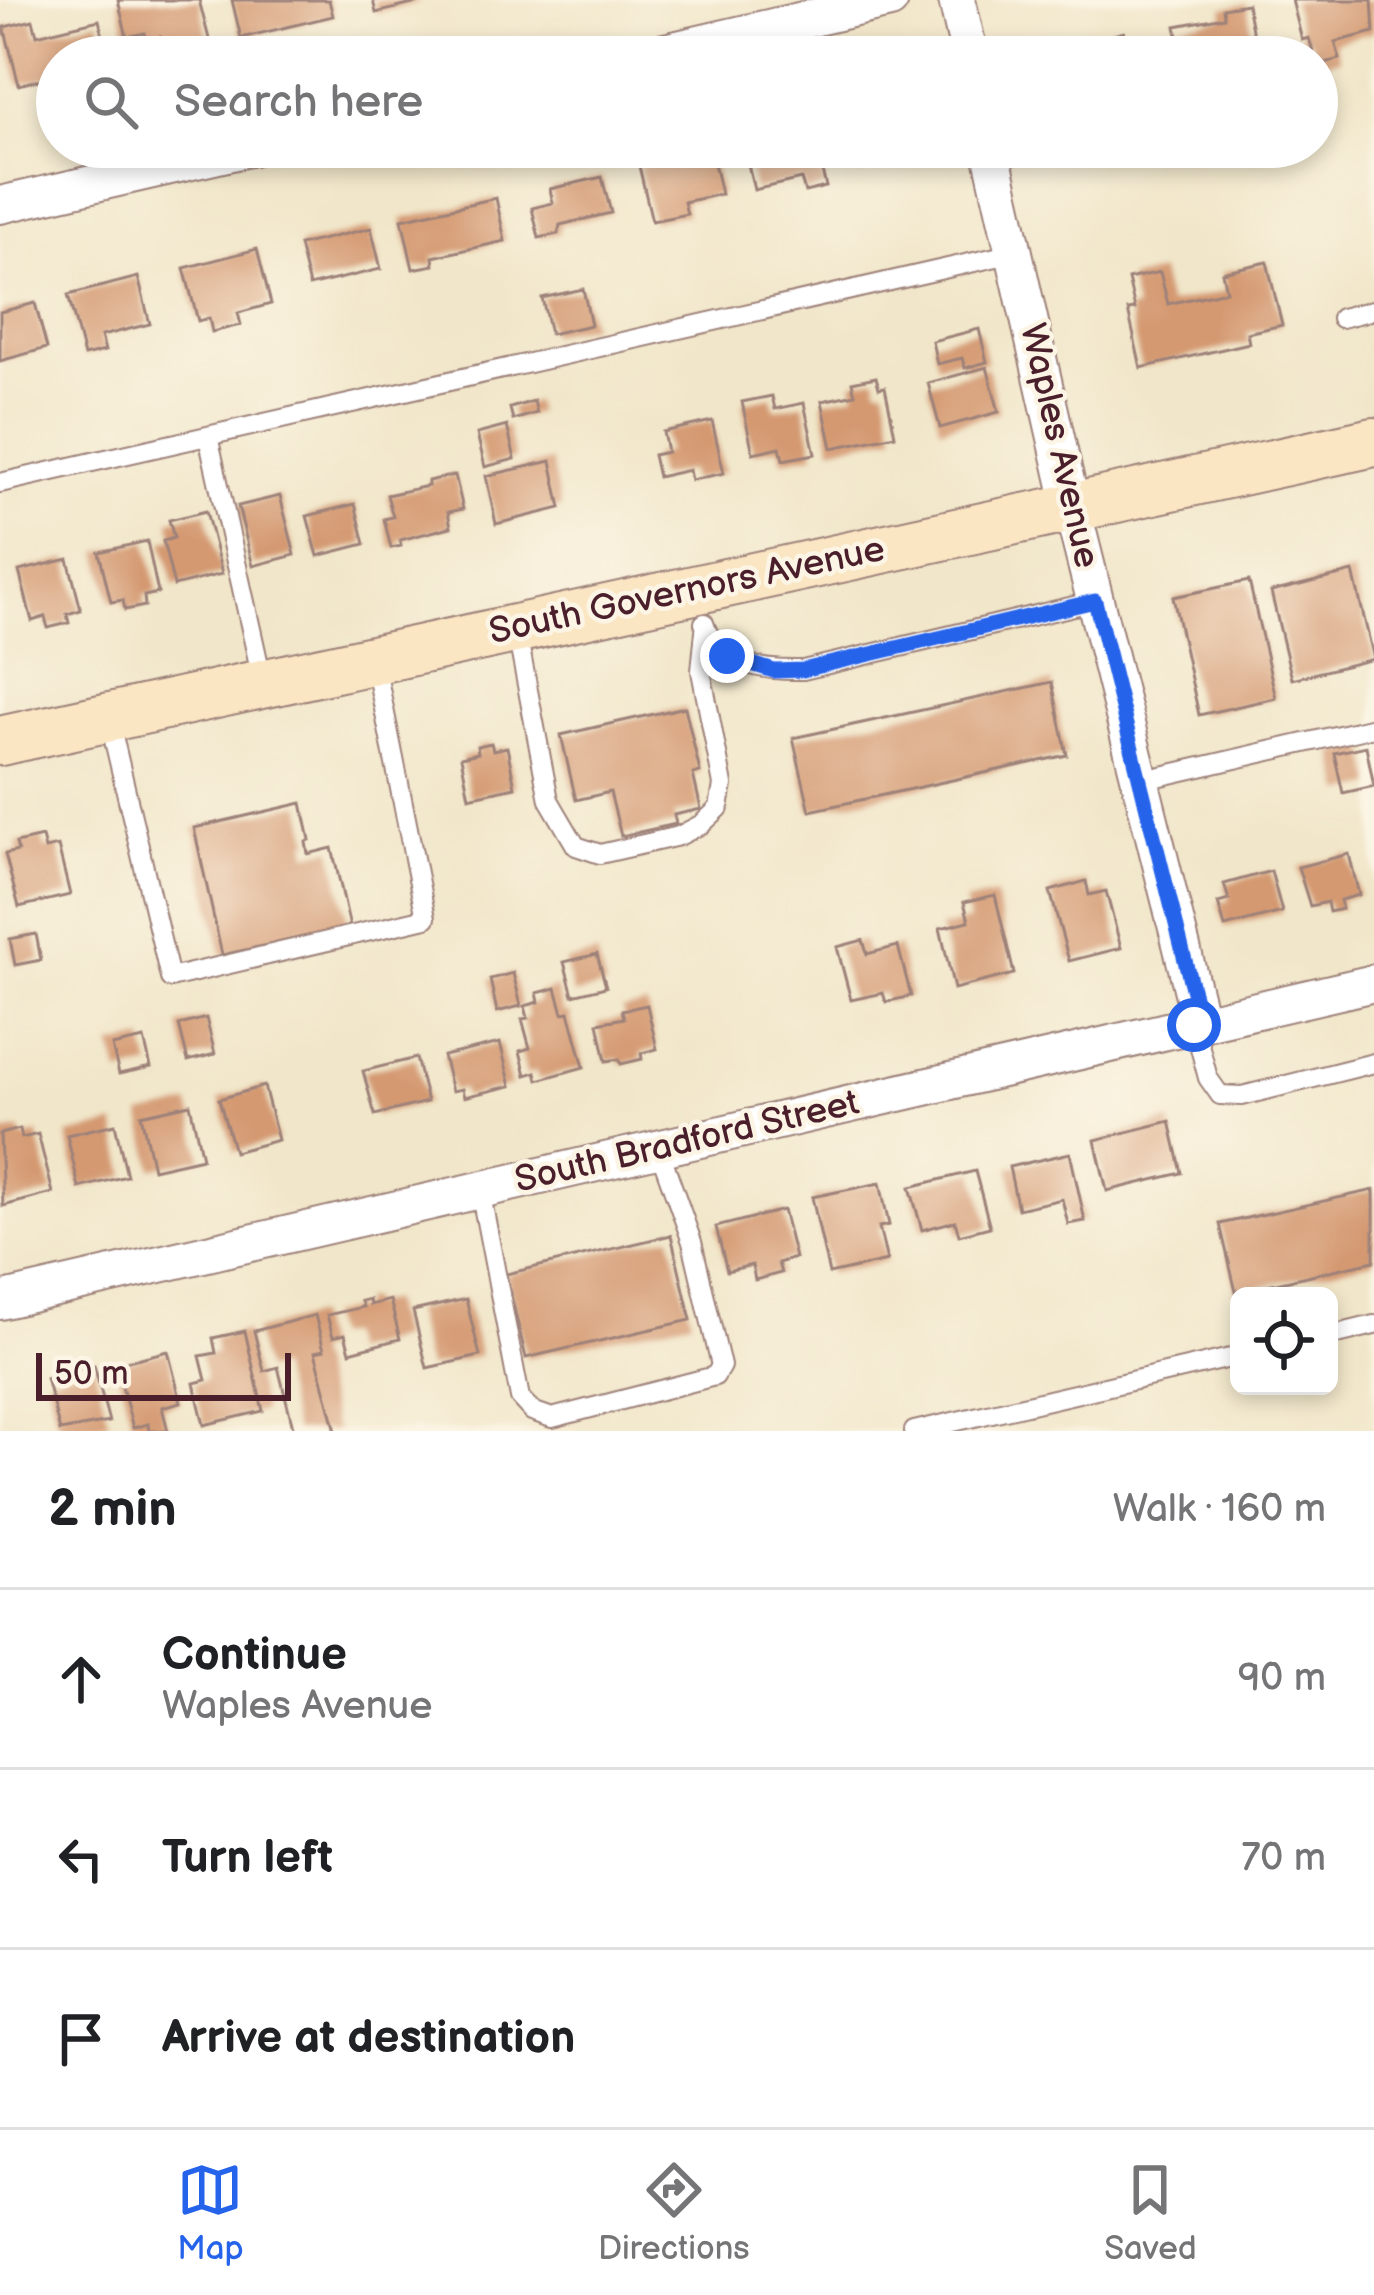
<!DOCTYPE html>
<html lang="en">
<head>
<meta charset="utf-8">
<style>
	:root { --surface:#fff; --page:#f2f2f2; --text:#202124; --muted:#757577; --line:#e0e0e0; --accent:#2563eb }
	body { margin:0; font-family:"Balsamiq Sans",sans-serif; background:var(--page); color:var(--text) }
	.controls { position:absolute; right:36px; bottom:36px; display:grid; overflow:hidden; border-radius:18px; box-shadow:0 6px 18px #0003 }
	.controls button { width:108px; height:108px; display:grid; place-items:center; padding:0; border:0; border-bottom:3px solid var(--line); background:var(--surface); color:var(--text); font:60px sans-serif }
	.scale { position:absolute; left:36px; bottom:30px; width:255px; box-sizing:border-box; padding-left:12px; border:6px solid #4a1f2b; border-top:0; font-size:33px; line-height:42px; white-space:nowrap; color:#4a1f2b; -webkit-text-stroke:9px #fcf5e5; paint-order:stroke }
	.stop { position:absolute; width:36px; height:36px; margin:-27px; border:9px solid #2563eb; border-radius:50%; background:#fff }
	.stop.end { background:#2563eb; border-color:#fff; box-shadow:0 3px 12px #0008 }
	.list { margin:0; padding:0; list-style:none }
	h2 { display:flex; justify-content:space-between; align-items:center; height:156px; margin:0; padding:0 48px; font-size:51px }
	h2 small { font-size:39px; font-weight:400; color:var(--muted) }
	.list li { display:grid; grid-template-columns:78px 1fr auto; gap:36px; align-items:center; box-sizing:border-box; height:180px; padding:0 48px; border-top:3px solid var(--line) }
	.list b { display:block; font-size:45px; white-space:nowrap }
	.list p { margin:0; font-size:39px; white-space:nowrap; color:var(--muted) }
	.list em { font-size:39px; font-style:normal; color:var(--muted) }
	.icon { flex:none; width:66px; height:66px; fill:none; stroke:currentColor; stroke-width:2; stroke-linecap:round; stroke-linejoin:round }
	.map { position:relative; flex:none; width:1374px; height:1431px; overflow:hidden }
	.search { position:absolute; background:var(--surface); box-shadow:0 6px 18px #0003; left:36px; right:36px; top:36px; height:132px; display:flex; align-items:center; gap:30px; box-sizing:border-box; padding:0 42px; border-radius:66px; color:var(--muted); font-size:45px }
	.sheet { height:696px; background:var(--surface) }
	nav { display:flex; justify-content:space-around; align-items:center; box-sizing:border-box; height:168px; border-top:3px solid var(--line); background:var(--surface); font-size:33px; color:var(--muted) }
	nav a { display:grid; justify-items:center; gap:6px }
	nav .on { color:var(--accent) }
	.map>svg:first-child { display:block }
	.building { fill:#d49971 }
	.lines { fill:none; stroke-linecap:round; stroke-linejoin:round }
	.service-casing { stroke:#9e827a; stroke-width:22 }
	.minor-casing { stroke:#9e827a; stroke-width:40 }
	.secondary-casing { stroke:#9e827a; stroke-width:52 }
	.service { stroke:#fff; stroke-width:18 }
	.minor { stroke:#fff; stroke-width:36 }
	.secondary { stroke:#fbe6c4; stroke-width:48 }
	.route { stroke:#2563eb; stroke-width:15 }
	.labels { text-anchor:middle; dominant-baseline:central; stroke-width:9; stroke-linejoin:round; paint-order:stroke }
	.street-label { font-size:36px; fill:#4a1f2b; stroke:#fcf5e5 }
</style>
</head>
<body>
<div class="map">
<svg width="1374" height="1431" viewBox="0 0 1374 1431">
	<rect width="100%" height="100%" fill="#fcf5e5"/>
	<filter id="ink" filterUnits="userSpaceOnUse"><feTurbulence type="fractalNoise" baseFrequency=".00833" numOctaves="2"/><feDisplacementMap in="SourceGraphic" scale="24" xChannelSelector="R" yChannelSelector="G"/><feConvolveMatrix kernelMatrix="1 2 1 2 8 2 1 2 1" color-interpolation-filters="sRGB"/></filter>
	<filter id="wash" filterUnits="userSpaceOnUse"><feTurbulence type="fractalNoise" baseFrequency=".004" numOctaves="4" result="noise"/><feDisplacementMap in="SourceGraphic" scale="48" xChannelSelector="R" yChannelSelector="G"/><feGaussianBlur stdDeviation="2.7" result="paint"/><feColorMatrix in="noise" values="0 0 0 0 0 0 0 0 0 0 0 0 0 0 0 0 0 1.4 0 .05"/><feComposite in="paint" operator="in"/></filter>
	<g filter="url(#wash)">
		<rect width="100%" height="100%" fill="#f1e6c9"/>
		<g id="blocks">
			<path class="building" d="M 118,0 L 199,0 L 210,43 L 164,54 L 160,37 L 147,41 L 145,33 L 127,37 Z
				M 232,0 L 329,0 L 333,16 L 241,38 Z
				M 373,0 L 420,0 L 421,2 L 376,13 Z
				M 1292,0 L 1372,0 L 1374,32 L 1335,42 L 1340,59 L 1317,65 L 1309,38 L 1302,40 Z
				M 1247,4 L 1257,57 L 1182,57 L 1176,26 L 1224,17 L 1223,8 Z
				M 33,20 L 37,35 L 99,20 L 108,57 L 57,57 L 57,75 L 19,85 L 4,27 Z
				M 1124,32 L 1131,57 L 1092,57 L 1104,52 L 1101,38 Z
				M 744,147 L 816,147 L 826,187 L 805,192 L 801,179 L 754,190 Z
				M 853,147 L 936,147 L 937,151 L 859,170 Z
				M 711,150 L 721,194 L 684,202 L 687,214 L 652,221 L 639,166 Z
				M 602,177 L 611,213 L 560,225 L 558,234 L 539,238 L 532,208 L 553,203 L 550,189 Z
				M 496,198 L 505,241 L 433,257 L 434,265 L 413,269 L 402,219 Z
				M 371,228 L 381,269 L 309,286 L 299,245 Z
				M 257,249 L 271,304 L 238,313 L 241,325 L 212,332 L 209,318 L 198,321 L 184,268 Z
				M 1267,262 L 1282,325 L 1247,333 L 1249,343 L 1141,368 L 1128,310 L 1135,309 L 1128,279 L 1160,272 L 1168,304 L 1226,291 L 1222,272 Z
				M 138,277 L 150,324 L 101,336 L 105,351 L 84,356 L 68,295 Z
				M 583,289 L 591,325 L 550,334 L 542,298 Z
				M 35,303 L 47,348 L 0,361 L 0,312 Z
				M 979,329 L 987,362 L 965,368 L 962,358 L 937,364 L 932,341 Z
				M 987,367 L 999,412 L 940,428 L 928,383 Z
				M 876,377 L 879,388 L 885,387 L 895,435 L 832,448 L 822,401 L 855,394 L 852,382 Z
				M 772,396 L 775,409 L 804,403 L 815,454 L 783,460 L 780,447 L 753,453 L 742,402 Z
				M 534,401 L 537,413 L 513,420 L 510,408 Z
				M 712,421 L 724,473 L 691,480 L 689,470 L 658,477 L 653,455 L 667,452 L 663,432 Z
				M 507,426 L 515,459 L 485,467 L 477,434 Z
				M 551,461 L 561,508 L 496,524 L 486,476 Z
				M 455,475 L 463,509 L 448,512 L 451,527 L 400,540 L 401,546 L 391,548 L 384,519 L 393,517 L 387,495 L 428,486 L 428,481 Z
				M 280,496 L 295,555 L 253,566 L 238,506 Z
				M 355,504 L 365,544 L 318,556 L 307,516 Z
				M 206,511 L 222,574 L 174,586 L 163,541 L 174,538 L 169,520 Z
				M 147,541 L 158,593 L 144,596 L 145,606 L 125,610 L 123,600 L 111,602 L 99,552 Z
				M 68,559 L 81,610 L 67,614 L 69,623 L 48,628 L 45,617 L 32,621 L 19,571 Z
				M 1353,572 L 1374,659 L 1292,679 L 1271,592 Z
				M 1249,581 L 1276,698 L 1199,715 L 1173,597 Z
				M 1052,682 L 1067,755 L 810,811 L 793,738 Z
				M 685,707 L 700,772 L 693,774 L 701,809 L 674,815 L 676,824 L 621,836 L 610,792 L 576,800 L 561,735 Z
				M 491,743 L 493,750 L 507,747 L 515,787 L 469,797 L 461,757 L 478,753 L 477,746 Z
				M 1366,746 L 1374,786 L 1343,793 L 1334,753 Z
				M 302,803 L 310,840 L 306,842 L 308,854 L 332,848 L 350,927 L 222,955 L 194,828 Z
				M 42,837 L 45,849 L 58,846 L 70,895 L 19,907 L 5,854 L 18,851 L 16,843 Z
				M 1349,854 L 1359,895 L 1340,900 L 1342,909 L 1329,912 L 1327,902 L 1310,906 L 1298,867 Z
				M 1271,871 L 1282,912 L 1225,927 L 1218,903 L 1229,900 L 1224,884 Z
				M 1086,881 L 1089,895 L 1106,891 L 1121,948 L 1069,961 L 1050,891 Z
				M 995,895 L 1014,974 L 954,989 L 940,928 L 969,921 L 964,902 Z
				M 36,934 L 41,960 L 15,965 L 10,939 Z
				M 863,940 L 867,954 L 898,946 L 911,996 L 886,1002 L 883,993 L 851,1000 L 837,947 Z
				M 597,954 L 606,987 L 573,995 L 564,962 Z
				M 513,973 L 521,1006 L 497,1012 L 490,979 Z
				M 556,988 L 563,1013 L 569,1012 L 584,1067 L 538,1080 L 536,1072 L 526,1075 L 520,1051 L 530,1048 L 522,1019 L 528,1018 L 525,1006 L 539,1002 L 537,993 Z
				M 647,1005 L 657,1049 L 641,1053 L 642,1059 L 621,1064 L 619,1059 L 606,1061 L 598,1023 L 624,1018 L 622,1010 Z
				M 206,1018 L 215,1054 L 188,1061 L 179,1025 Z
				M 144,1039 L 151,1067 L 119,1074 L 112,1046 Z
				M 500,1043 L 511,1086 L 464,1097 L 462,1089 L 452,1091 L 443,1056 Z
				M 416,1058 L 427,1102 L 375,1115 L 363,1071 Z
				M 264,1086 L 278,1140 L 234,1152 L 219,1099 Z
				M 190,1104 L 202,1158 L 153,1169 L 141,1115 Z
				M 1170,1121 L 1182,1173 L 1107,1191 L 1095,1140 Z
				M 115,1124 L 127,1176 L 79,1188 L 67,1135 Z
				M 20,1129 L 22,1138 L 38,1134 L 53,1193 L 3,1206 L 0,1134 Z
				M 1070,1153 L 1085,1221 L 1068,1224 L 1062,1199 L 1018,1209 L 1009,1167 Z
				M 975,1171 L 990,1227 L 959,1235 L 955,1221 L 922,1230 L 910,1187 Z
				M 880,1183 L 889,1225 L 879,1227 L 887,1261 L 829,1274 L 812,1197 Z
				M 1374,1190 L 1374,1261 L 1236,1292 L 1220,1224 Z
				M 783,1210 L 795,1258 L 778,1263 L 781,1273 L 755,1280 L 752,1265 L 727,1271 L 716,1227 Z
				M 671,1235 L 691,1320 L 526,1358 L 506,1274 Z
				M 369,1299 L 370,1305 L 390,1300 L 400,1339 L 350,1352 L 345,1334 L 333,1337 L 327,1315 L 363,1307 L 361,1301 Z
				M 466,1299 L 480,1356 L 427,1368 L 413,1311 Z
				M 315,1315 L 324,1350 L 315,1352 L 336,1431 L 294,1431 L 278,1367 L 264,1371 L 254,1331 Z
				M 245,1331 L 263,1411 L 204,1425 L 194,1383 L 206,1380 L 200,1356 L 216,1353 L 213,1338 Z
				M 168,1351 L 181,1402 L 162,1407 L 168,1431 L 149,1431 L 148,1424 L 133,1428 L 116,1364 Z
				M 94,1365 L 109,1422 L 60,1431 L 46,1378 Z"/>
		</g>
	</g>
	<g filter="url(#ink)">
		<use href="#blocks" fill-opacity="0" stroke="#9e827a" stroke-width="3"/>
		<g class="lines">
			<g class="service-casing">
				<path id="service" d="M 1341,318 L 1374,310
					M 208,436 L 263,683
					M 0,483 L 1014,253
					M 704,623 C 717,666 765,671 803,670 L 1095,601
					M 517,633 L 549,800 L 576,846 L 600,854 L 679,836 L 702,824 L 719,808 L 723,785 L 701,671 L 705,631
					M 109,719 L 170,978 L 426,918 L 375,664
					M 1140,781 L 1374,727
					M 1194,1025 L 1208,1078 L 1220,1095 L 1242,1096 L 1374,1063
					M 480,1190 L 520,1398 L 532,1411 L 552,1418 L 715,1376 L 721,1366 L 692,1242 L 659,1149
					M 1329,1336 L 1374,1325
					M 914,1431 L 1239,1356"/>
			</g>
			<g class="minor-casing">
				<path id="minor" d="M 957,0 L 970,57
					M 643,57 L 890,0
					M 990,147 L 1072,508 L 1201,1024
					M 0,205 L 253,147
					M 0,1301 L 1374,983"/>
			</g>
			<g class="secondary-casing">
				<path id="secondary" d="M 0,741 L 1374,442"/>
			</g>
			<use href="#service" class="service"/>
			<use href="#minor" class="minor"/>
			<use href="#secondary" class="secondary"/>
		</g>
	</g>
	<g class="lines" filter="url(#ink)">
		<path class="route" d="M 727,656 L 774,671 L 803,670 L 1095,601 L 1201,1024 L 1194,1025"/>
	</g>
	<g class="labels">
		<g class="street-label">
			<text transform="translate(1059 446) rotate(77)">Waples Avenue</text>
			<text transform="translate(687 591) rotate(-12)">South Governors Avenue</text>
			<text transform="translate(687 1142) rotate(-13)">South Bradford Street</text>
		</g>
	</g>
</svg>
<div class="controls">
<button><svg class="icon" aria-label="locate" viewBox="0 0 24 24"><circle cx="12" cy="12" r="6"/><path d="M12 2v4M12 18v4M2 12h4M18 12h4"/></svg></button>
</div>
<div class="scale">50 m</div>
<div class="stop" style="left:1194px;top:1025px"></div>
<div class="stop end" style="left:727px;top:656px"></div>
<div class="search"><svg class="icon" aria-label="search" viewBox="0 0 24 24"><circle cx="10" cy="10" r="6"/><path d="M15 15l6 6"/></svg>Search here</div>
</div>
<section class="sheet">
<h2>2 min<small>Walk · 160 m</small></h2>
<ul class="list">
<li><svg class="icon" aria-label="ahead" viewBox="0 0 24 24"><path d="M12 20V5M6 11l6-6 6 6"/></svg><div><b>Continue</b><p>Waples Avenue</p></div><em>90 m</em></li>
<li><svg class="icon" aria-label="left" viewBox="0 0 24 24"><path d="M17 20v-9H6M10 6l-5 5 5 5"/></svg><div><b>Turn left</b></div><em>70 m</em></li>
<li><svg class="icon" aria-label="arrive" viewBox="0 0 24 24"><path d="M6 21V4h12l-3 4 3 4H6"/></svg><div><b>Arrive at destination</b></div></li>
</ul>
</section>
<nav>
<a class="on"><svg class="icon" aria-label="map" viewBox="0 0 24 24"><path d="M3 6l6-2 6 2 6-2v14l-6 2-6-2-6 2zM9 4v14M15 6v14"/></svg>Map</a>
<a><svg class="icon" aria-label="directions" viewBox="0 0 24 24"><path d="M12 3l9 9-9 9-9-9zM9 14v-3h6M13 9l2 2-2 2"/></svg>Directions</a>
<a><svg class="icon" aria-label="saved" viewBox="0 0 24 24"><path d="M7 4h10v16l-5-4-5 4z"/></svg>Saved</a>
</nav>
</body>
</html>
